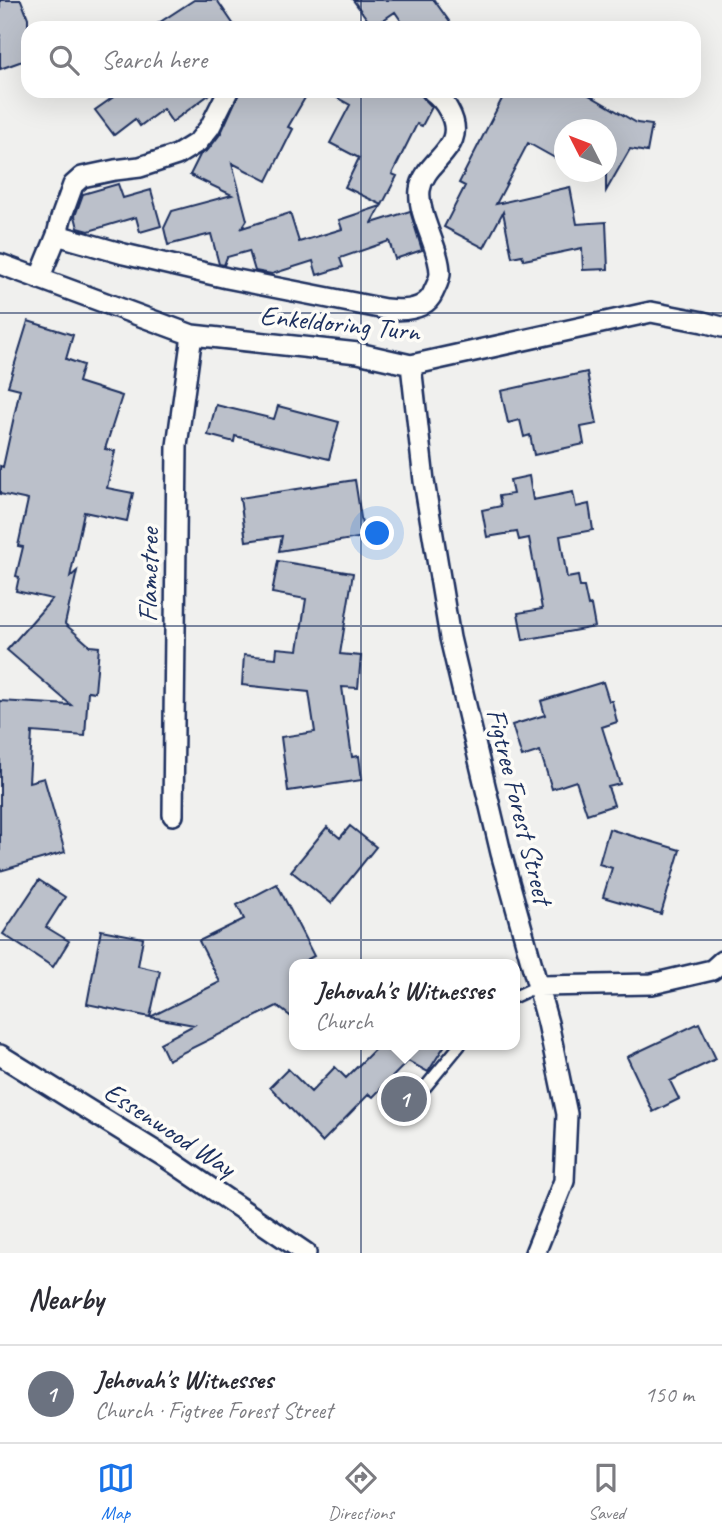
<!DOCTYPE html>
<html lang="en">
<head>
<meta charset="utf-8">
<style>
	:root { --surface:#fff; --page:#f7f7f7; --text:#2b2b33; --muted:#7c7c81; --line:#e1e1e2; --accent:#1a73e8 }
	body { margin:0; font-family:Caveat,sans-serif; background:var(--page); color:var(--text) }
	.compass { position:absolute; left:554px; top:119px; width:63px; height:63px; border-radius:50%; background:var(--surface); box-shadow:0 7px 28px #0002; rotate:312deg }
	.you { position:absolute; left:378px; top:534px; width:24px; height:24px; margin:-18px; border:5px solid #fff; border-radius:50%; background:#1a73e8; box-shadow:0 0 0 10px #1a73e833 }
	.badge { display:grid; place-items:center; width:46px; height:46px; border-radius:50%; background:var(--accent); color:#fff; font-size:23px; font-weight:700 }
	.pin { position:absolute; translate:-50% -50%; border:4px solid #fff; box-shadow:0 2px 7px #0006 }
	.popup { position:absolute; left:289px; top:959px; width:231px; height:91px; box-sizing:border-box; display:grid; place-content:center; border-radius:14px; background:var(--surface); filter:drop-shadow(0 2px 5px #0005); font-size:23px; white-space:nowrap; color:var(--muted) }
	.popup b { font-size:26px; color:var(--text) }
	.popup::after { content:''; position:absolute; left:50%; top:100%; margin-left:-14px; border:14px solid transparent; border-top-color:var(--surface) }
	.list { margin:0; padding:0; list-style:none }
	h2 { display:flex; justify-content:space-between; align-items:center; height:91px; margin:0; padding:0 28px; font-size:30px }
	h2 small { font-size:23px; font-weight:400; color:var(--muted) }
	.list li { display:grid; grid-template-columns:46px 1fr auto; gap:21px; align-items:center; box-sizing:border-box; height:98px; padding:0 28px; border-top:2px solid var(--line) }
	.list b { display:block; font-size:26px; white-space:nowrap }
	.list p { margin:0; font-size:23px; white-space:nowrap; color:var(--muted) }
	.list em { font-size:23px; font-style:normal; color:var(--muted) }
	.icon { flex:none; width:38px; height:38px; fill:none; stroke:currentColor; stroke-width:2; stroke-linecap:round; stroke-linejoin:round }
	.map { position:relative; flex:none; width:722px; height:1253px; overflow:hidden }
	.search { position:absolute; background:var(--surface); box-shadow:0 7px 28px #0002; left:21px; right:21px; top:21px; height:77px; display:flex; align-items:center; gap:18px; box-sizing:border-box; padding:0 24px; border-radius:21px; color:var(--muted); font-size:26px }
	.sheet { height:189px; background:var(--surface) }
	nav { display:flex; justify-content:space-around; align-items:center; box-sizing:border-box; height:98px; border-top:2px solid var(--line); background:var(--surface); font-size:19px; color:var(--muted) }
	nav a { display:grid; justify-items:center; gap:4px }
	nav .on { color:var(--accent) }
	.map>svg:first-child { display:block }
	.building { fill:#bbc0ca; stroke:#1b2f5e; stroke-width:2 }
	.lines { fill:none; stroke-linecap:round; stroke-linejoin:round }
	.service-casing { stroke:#1b2f5e; stroke-width:15 }
	.minor-casing { stroke:#1b2f5e; stroke-width:24 }
	.service { stroke:#fdfcf7; stroke-width:10 }
	.minor { stroke:#fdfcf7; stroke-width:19 }
	.grid { fill:none; stroke:#1b2f5e; stroke-width:2; stroke-opacity:0.55 }
	.labels { text-anchor:middle; dominant-baseline:central; stroke-width:7; stroke-linejoin:round; paint-order:stroke }
	.street-label { font-size:28px; fill:#1b2f5e; stroke:#fdfcf7 }
</style>
</head>
<body>
<div class="map">
<svg width="722" height="1253" viewBox="0 0 722 1253">
	<rect width="100%" height="100%" fill="#f0f0ee"/>
	<filter id="ink" filterUnits="userSpaceOnUse"><feTurbulence type="fractalNoise" baseFrequency=".0143" numOctaves="2"/><feDisplacementMap in="SourceGraphic" scale="14" xChannelSelector="R" yChannelSelector="G"/><feConvolveMatrix kernelMatrix="1 2 1 2 8 2 1 2 1" color-interpolation-filters="sRGB"/></filter>
	<g filter="url(#ink)">
		<path class="building" d="M 0,0 L 21,0 L 28,18 L 28,59 L 0,69 Z
			M 194,0 L 217,0 L 236,28 L 151,28 Z
			M 353,0 L 434,0 L 454,28 L 406,28 L 395,12 L 373,27 Z
			M 122,91 L 214,91 L 172,122 L 163,109 L 140,126 L 135,119 L 114,135 L 95,110 Z
			M 240,91 L 309,91 L 288,127 L 293,129 L 267,181 L 232,163 L 247,220 L 242,228 L 290,213 L 299,242 L 342,229 L 339,220 L 381,206 L 372,223 L 410,211 L 422,250 L 395,259 L 389,241 L 340,258 L 343,267 L 317,275 L 313,261 L 272,274 L 255,271 L 249,251 L 227,257 L 224,265 L 219,264 L 211,234 L 168,245 L 164,228 L 172,211 L 232,195 L 190,175 L 200,155 L 208,150 L 221,133 Z
			M 325,91 L 414,91 L 420,94 L 432,107 L 422,126 L 417,124 L 392,174 L 397,176 L 382,205 L 345,187 L 359,158 L 330,143 L 350,105 Z
			M 506,91 L 582,91 L 637,123 L 652,125 L 647,152 L 630,149 L 606,191 L 606,130 L 564,130 L 564,163 L 528,143 L 496,204 L 570,187 L 577,224 L 606,222 L 608,269 L 583,270 L 582,248 L 524,260 L 522,255 L 512,257 L 503,212 L 484,248 L 444,227 L 465,186 L 459,183 Z
			M 118,184 L 123,198 L 151,190 L 161,226 L 140,232 L 136,217 L 89,231 L 78,228 L 75,216 L 83,194 Z
			M 28,321 L 73,335 L 66,359 L 83,365 L 78,382 L 122,396 L 105,449 L 115,451 L 107,488 L 133,493 L 127,521 L 84,512 L 70,577 L 77,571 L 65,624 L 90,646 L 99,647 L 95,692 L 88,691 L 85,736 L 32,732 L 29,782 L 44,778 L 65,852 L 0,871 L 0,701 L 71,705 L 7,650 L 52,599 L 16,591 L 19,577 L 16,576 L 23,547 L 18,546 L 28,500 L 0,494 L 0,466 L 3,467 L 20,389 L 8,386 Z
			M 587,372 L 597,424 L 581,427 L 584,444 L 534,455 L 530,435 L 524,437 L 520,420 L 508,423 L 501,391 Z
			M 216,405 L 274,419 L 278,406 L 339,422 L 329,459 L 235,436 L 234,442 L 208,435 Z
			M 529,476 L 533,500 L 573,492 L 576,507 L 589,504 L 593,530 L 560,536 L 567,578 L 578,576 L 580,587 L 584,587 L 588,606 L 591,605 L 595,627 L 523,640 L 518,613 L 542,609 L 529,538 L 519,540 L 517,532 L 487,537 L 482,510 L 501,506 L 499,496 L 513,494 L 510,480 Z
			M 355,480 L 364,537 L 279,551 L 282,536 L 246,541 L 240,498 Z
			M 278,561 L 353,573 L 340,654 L 361,656 L 358,688 L 342,687 L 352,757 L 359,756 L 362,780 L 288,791 L 281,737 L 315,732 L 309,692 L 242,685 L 244,655 L 276,658 L 277,648 L 298,650 L 306,599 L 272,593 Z
			M 603,682 L 609,701 L 612,701 L 617,722 L 602,727 L 620,784 L 608,787 L 614,805 L 587,814 L 576,781 L 552,789 L 540,751 L 522,757 L 512,725 L 545,715 L 541,701 Z
			M 350,826 L 376,847 L 331,903 L 291,871 L 327,827 L 340,838 Z
			M 609,829 L 680,850 L 661,914 L 603,897 L 612,868 L 599,864 Z
			M 39,880 L 65,897 L 46,927 L 69,941 L 53,967 L 3,934 Z
			M 277,884 L 314,956 L 299,964 L 294,964 L 294,1019 L 277,1006 L 168,1060 L 160,1043 L 194,1025 L 150,1017 L 220,982 L 199,941 L 244,919 L 237,905 Z
			M 101,930 L 143,938 L 138,966 L 160,971 L 150,1017 L 87,1004 Z
			M 699,1023 L 716,1059 L 670,1081 L 679,1099 L 653,1112 L 627,1057 Z
			M 379,1045 L 445,1045 L 428,1072 L 408,1061 L 373,1097 L 369,1094 L 322,1142 L 270,1087 L 288,1069 L 311,1092 L 335,1067 L 346,1078 Z"/>
		<g class="lines">
			<g class="service-casing">
				<path id="service" d="M 514,997 L 538,986
					M 413,1102 L 460,1045"/>
			</g>
			<g class="minor-casing">
				<path id="minor" d="M 57,235 L 124,254 L 227,278 L 385,309 C 402,311 425,311 433,293 C 435,288 440,280 440,273 C 440,249 417,214 420,190 C 424,159 470,149 449,111 C 445,103 439,96 432,91
					M 0,264 L 192,335 L 358,353 L 411,365 L 651,312 L 703,322 L 722,327
					M 39,279 L 57,235 L 61,218 L 73,185 L 82,177 L 115,170 L 140,167 L 177,155 L 198,142 L 210,127 L 228,91
					M 411,365 L 424,481 L 450,638 L 501,853 L 548,1023 L 567,1114 L 564,1181 L 535,1253
					M 173,815 L 177,446 L 192,335
					M 539,986 L 652,984 L 712,970 L 722,961
					M 0,1055 L 168,1159 L 306,1253"/>
			</g>
			<use href="#service" class="service"/>
			<use href="#minor" class="minor"/>
		</g>
	</g>
	<path class="grid" d="M 361,0 L 361,28M 361,91 L 361,1253M 0,313 L 722,313M 0,626 L 722,626M 0,940 L 722,940"/>
	<g class="labels">
		<g class="street-label">
			<text transform="translate(340 323) rotate(6)">Enkeldoring Turn</text>
			<text transform="translate(148 575) rotate(-89)">Flametree</text>
			<text transform="translate(520 806) rotate(76)">Figtree Forest Street</text>
			<text transform="translate(170 1129) rotate(33)">Essenwood Way</text>
		</g>
	</g>
</svg>
<svg class="compass" viewBox="-18 -18 36 36"><path d="M0-13l5 13h-10z" fill="#e53935"/><path d="M0 13l5-13h-10z" fill="#7c7c81"/></svg>
<div class="you"></div>
<div class="pin badge" style="left:404px;top:1099px;background:#6b7280">1</div>
<div class="popup"><b>Jehovah's Witnesses</b>Church</div>
<div class="search"><svg class="icon" aria-label="search" viewBox="0 0 24 24"><circle cx="10" cy="10" r="6"/><path d="M15 15l6 6"/></svg>Search here</div>
</div>
<section class="sheet">
<h2>Nearby<small></small></h2>
<ul class="list">
<li><span class="badge" style="background:#6b7280">1</span><div><b>Jehovah's Witnesses</b><p>Church · Figtree Forest Street</p></div><em>150 m</em></li>
</ul>
</section>
<nav>
<a class="on"><svg class="icon" aria-label="map" viewBox="0 0 24 24"><path d="M3 6l6-2 6 2 6-2v14l-6 2-6-2-6 2zM9 4v14M15 6v14"/></svg>Map</a>
<a><svg class="icon" aria-label="directions" viewBox="0 0 24 24"><path d="M12 3l9 9-9 9-9-9zM9 14v-3h6M13 9l2 2-2 2"/></svg>Directions</a>
<a><svg class="icon" aria-label="saved" viewBox="0 0 24 24"><path d="M7 4h10v16l-5-4-5 4z"/></svg>Saved</a>
</nav>
</body>
</html>
